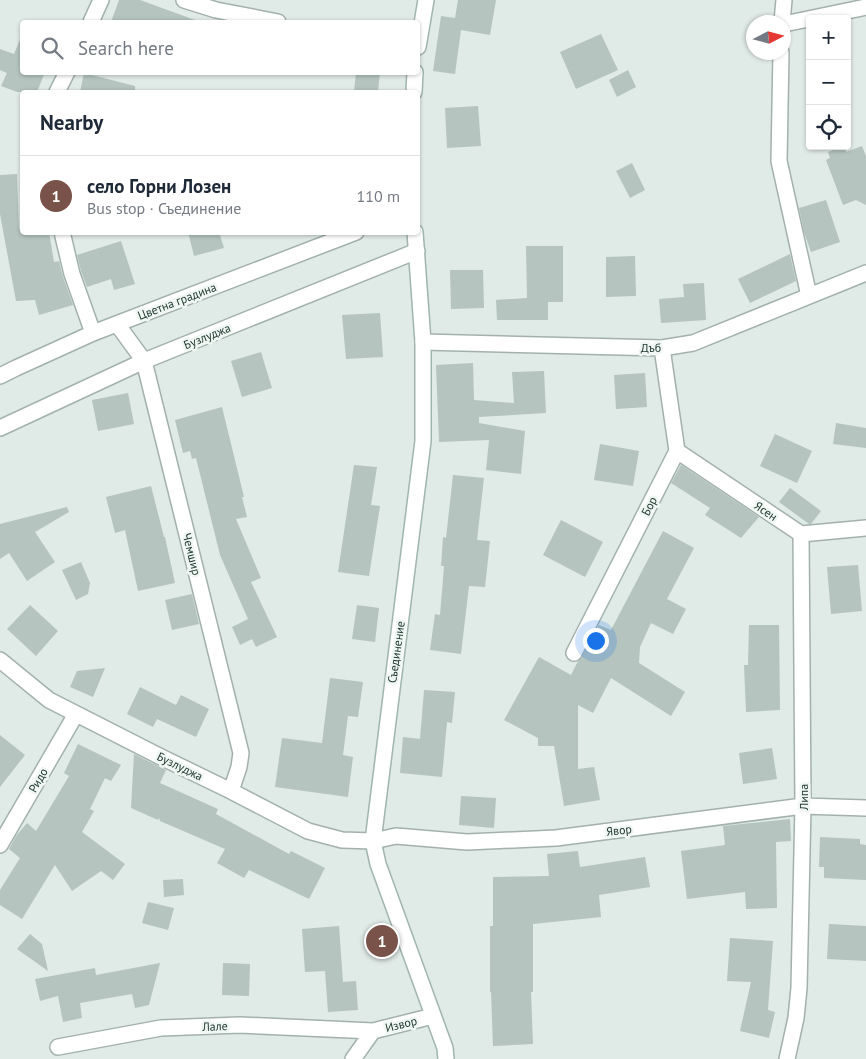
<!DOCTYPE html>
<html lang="en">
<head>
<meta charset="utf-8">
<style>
	:root { --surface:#fff; --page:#f2f2f3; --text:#1f2937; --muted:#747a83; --line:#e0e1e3; --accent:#795349 }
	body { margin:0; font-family:"PT Sans",sans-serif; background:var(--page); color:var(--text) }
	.controls { position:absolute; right:15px; top:15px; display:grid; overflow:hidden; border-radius:5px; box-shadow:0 1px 4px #0004 }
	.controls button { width:45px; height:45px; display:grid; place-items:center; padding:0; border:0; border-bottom:1px solid var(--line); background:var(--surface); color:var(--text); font:25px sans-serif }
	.compass { position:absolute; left:746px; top:15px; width:45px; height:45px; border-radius:50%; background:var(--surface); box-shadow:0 1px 4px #0004; rotate:84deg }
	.you { position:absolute; left:595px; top:640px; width:18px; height:18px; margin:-12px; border:4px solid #fff; border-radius:50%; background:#1a73e8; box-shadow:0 0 0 8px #1a73e833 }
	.badge { display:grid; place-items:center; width:32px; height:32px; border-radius:50%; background:var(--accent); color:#fff; font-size:16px; font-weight:700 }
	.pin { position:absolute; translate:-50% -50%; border:2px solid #fff; box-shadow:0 1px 5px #0006 }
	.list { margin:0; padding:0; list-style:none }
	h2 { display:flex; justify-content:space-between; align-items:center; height:65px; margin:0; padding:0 20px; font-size:21px }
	h2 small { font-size:16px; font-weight:400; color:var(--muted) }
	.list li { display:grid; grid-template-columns:32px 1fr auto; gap:15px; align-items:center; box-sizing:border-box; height:80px; padding:0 20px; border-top:1px solid var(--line) }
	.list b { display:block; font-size:19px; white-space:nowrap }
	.list p { margin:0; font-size:16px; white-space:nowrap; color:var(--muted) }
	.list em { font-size:16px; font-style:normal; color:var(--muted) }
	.icon { flex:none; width:28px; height:28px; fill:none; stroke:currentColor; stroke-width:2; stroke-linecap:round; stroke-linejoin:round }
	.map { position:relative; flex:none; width:866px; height:1059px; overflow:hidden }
	.search { position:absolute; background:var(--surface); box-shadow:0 1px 4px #0004; left:20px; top:20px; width:400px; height:55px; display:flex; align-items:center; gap:12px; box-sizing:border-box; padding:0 18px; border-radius:5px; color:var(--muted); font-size:19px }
	.panel { position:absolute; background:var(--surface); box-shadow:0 1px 4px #0004; left:20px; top:90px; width:400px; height:145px; border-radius:5px }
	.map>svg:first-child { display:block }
	.building { fill:#b5c4bf }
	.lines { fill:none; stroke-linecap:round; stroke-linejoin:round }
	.street-casing { stroke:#a3b1ad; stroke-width:18 }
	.secondary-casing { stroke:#a0b5ae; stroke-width:18 }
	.street { stroke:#fff; stroke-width:15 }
	.secondary { stroke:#fff; stroke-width:15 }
	.labels { text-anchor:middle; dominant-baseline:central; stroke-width:5; stroke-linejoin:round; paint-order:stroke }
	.street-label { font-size:12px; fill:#223933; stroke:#f0f7f3 }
</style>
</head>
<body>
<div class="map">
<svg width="866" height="1059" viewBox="0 0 866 1059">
	<rect width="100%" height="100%" fill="#e0eae6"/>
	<path class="building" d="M 119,0 L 140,0 L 195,20 L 195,22 L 111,22 Z
		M 458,0 L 496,0 L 490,35 L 461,30 L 455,74 L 433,71 L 441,16 L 455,18 Z
		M 601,34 L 618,70 L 576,89 L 560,52 Z
		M 22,35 L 22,72 L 45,72 L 37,92 L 17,92 L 1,86 L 7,73 L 0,70 L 0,49 L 14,54 Z
		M 628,70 L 636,87 L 617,97 L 609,80 Z
		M 356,72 L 380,72 L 378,92 L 354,92 Z
		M 84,73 L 135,86 L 135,92 L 80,92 Z
		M 478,106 L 481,146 L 447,148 L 445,108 Z
		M 844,146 L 846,152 L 862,146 L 866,156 L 866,205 L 856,200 L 843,205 L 826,160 L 830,158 L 828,152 Z
		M 632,163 L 645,190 L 630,198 L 616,171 Z
		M 17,174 L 19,229 L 22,229 L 22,232 L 49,232 L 54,262 L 59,261 L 63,277 L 73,305 L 39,315 L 35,300 L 16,301 L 0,214 L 0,175 Z
		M 826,200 L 840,242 L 811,252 L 804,232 L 799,208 Z
		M 188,232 L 219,232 L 224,248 L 194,256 Z
		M 121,241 L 135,284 L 114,290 L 111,279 L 87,287 L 81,271 L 77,255 Z
		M 526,246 L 563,246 L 563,302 L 548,302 L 548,320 L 497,320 L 496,300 L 527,298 Z
		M 790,254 L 796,281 L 750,303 L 738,279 Z
		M 635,256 L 636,296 L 606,297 L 606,257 Z
		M 450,270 L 483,270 L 484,308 L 451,309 Z
		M 704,283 L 706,320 L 661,323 L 659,299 L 684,297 L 683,284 Z
		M 380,313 L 383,357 L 346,359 L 342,315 Z
		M 261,352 L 272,388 L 242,397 L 231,361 Z
		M 473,363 L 474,400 L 514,403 L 512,372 L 544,371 L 546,413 L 479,417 L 479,423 L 525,431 L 521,474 L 486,470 L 489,440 L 439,442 L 436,365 Z
		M 645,373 L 647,407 L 616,409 L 614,375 Z
		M 128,393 L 134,424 L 98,431 L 92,400 Z
		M 222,407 L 244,497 L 242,497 L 247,517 L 236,519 L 261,578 L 251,582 L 277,637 L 256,647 L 252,639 L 240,645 L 232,627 L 248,619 L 220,555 L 196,458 L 192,459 L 190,451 L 183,453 L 175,420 Z
		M 836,423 L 866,428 L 866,448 L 833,444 Z
		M 775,434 L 812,451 L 797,483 L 760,466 Z
		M 600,444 L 639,451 L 633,486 L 594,480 Z
		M 354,465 L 377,467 L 371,505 L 380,506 L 369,576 L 338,572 Z
		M 681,465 L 759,517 L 741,538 L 705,515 L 710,508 L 671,483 Z
		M 453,475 L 484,478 L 477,540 L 490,541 L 485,587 L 469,586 L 461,654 L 430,650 L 435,614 L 440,615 L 444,566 L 441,566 L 443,537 L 446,538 Z
		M 151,486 L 164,537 L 165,537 L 175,583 L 138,591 L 125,530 L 115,533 L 106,497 Z
		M 790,488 L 821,511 L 811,524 L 809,524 L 779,502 Z
		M 67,507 L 69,512 L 35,532 L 55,562 L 27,581 L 9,553 L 0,559 L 0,524 Z
		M 561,520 L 603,542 L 585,577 L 543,555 Z
		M 663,531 L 694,548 L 667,599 L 686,609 L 673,634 L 651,623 L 640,647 L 639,663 L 685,692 L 671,716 L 611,678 L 593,713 L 578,705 L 578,769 L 594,767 L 600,800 L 564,806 L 554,746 L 538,746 L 538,738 L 504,720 L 539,657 L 571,675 L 578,661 L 582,657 L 599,625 L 611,630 Z
		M 81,562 L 90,583 L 88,594 L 76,600 L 62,570 Z
		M 858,565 L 862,611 L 831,614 L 827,567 Z
		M 192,594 L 199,624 L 172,630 L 165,600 Z
		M 30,605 L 58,631 L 36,656 L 7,629 Z
		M 357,605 L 379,608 L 375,642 L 352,639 Z
		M 749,625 L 779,625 L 780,710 L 746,712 L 744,665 L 748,665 Z
		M 105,668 L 93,697 L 70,687 L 77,671 Z
		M 330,678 L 363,682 L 358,717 L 348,716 L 343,755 L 353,757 L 348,797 L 275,787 L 282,738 L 322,743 Z
		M 140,687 L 176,705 L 181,695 L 209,709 L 196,737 L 157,719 L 153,727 L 127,714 Z
		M 424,690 L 455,692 L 452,723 L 447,722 L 442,777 L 400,773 L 403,737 L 420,739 Z
		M 0,735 L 25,755 L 0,787 Z
		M 78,744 L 121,765 L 111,781 L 105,778 L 90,809 L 94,811 L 82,832 L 125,864 L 113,880 L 101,871 L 72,891 L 55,865 L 22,919 L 0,905 L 0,890 L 20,858 L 9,849 L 16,836 L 27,823 L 36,831 L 69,776 L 64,773 Z
		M 772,748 L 777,779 L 743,784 L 739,753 Z
		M 134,754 L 166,770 L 160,783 L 218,809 L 216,814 L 289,854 L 291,851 L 325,868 L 309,899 L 249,870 L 244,878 L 217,863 L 225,849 L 160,821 L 159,818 L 158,820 L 131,808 Z
		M 461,796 L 496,798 L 494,828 L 459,825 Z
		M 790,819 L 791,841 L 776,842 L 777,908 L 746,909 L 745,892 L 687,899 L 681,851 L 725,845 L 723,826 Z
		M 820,837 L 860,839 L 860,844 L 866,845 L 866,880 L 824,878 L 824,867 L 819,867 Z
		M 578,851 L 580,867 L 645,857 L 650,887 L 599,895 L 601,917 L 533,924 L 533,992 L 531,992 L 533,1044 L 493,1046 L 491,992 L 490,992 L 490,926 L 493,926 L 493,877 L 549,876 L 547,854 Z
		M 183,879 L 184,895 L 164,897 L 163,880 Z
		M 148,902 L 174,908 L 168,930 L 142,923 Z
		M 829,924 L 866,926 L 866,961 L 827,959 Z
		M 339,926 L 343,982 L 356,981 L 358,1010 L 328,1012 L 325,971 L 305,972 L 302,929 Z
		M 30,934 L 42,944 L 48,971 L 17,949 Z
		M 730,938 L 773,941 L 768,1010 L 775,1012 L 769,1038 L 740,1031 L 751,982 L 727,981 Z
		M 160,963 L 149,1005 L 135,1008 L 132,994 L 80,1003 L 82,1018 L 63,1022 L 58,996 L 40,1001 L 35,979 L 95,968 L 96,975 Z
		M 223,963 L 250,964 L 249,996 L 222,995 Z"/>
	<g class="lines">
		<g class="street-casing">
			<path id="street" d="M 184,0 L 216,10 L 278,22
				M 91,22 L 101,0
				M 782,22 L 784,0
				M 784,24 L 866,7
				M 781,52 L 779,161 L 809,296
				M 57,92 L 67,72
				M 62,232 L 72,274 L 93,333
				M 117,324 L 144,361 L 241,753 L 239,767 L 231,791
				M 423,342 L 662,348 L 693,343 L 866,273
				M 0,376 L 16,368 L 93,333 L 356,232
				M 0,428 L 144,361 L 417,251
				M 677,451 L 801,534 L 866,528
				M 574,653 L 677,451 L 662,348
				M 0,660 L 49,700 L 161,757 L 231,791 L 308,831 L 342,840 L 373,841 L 396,836 L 467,842 L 556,838 L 803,806 L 866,808
				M 0,845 L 76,714
				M 58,1047 L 161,1028 L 240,1025 L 373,1031
				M 353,1059 L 373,1031 L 433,1016
				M 787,1059 L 796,1018 L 799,988 L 803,806 L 801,534"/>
		</g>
		<g class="secondary-casing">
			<path id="secondary" d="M 418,47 L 426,0
				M 414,92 L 415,72
				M 415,232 L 423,342 L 423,441 L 373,841 L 378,864 L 445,1048 L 446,1059"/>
		</g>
		<use href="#street" class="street"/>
		<use href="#secondary" class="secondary"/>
	</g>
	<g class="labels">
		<g class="street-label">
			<text transform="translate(177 301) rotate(-21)">Цветна градина</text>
			<text transform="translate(207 336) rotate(-22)">Бузлуджа</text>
			<text x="651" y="347">Дъб</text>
			<text transform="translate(649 506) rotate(-63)">Бор</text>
			<text transform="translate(766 511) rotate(34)">Ясен</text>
			<text transform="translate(192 554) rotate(76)">Чемшир</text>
			<text transform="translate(396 652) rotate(-82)">Съединение</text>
			<text transform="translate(180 766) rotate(26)">Бузлуджа</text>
			<text transform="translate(38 780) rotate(-60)">Ридо</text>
			<text transform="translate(803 797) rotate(-90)">Липа</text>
			<text transform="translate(619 830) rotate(-7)">Явор</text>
			<text transform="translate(401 1024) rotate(-14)">Извор</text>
			<text transform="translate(215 1026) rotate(-2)">Лале</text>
		</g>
	</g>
</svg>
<div class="controls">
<button>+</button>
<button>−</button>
<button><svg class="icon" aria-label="locate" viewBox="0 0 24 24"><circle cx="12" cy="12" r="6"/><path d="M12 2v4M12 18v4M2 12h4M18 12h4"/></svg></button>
</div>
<svg class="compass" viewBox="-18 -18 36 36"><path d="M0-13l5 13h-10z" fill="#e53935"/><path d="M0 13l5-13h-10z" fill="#747a83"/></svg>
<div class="you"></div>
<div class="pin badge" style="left:382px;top:941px">1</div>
<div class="search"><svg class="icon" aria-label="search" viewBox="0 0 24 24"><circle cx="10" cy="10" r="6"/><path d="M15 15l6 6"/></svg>Search here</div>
<section class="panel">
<h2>Nearby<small></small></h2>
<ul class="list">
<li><span class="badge">1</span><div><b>село Горни Лозен</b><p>Bus stop · Съединение</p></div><em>110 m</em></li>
</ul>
</section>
</div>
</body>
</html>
